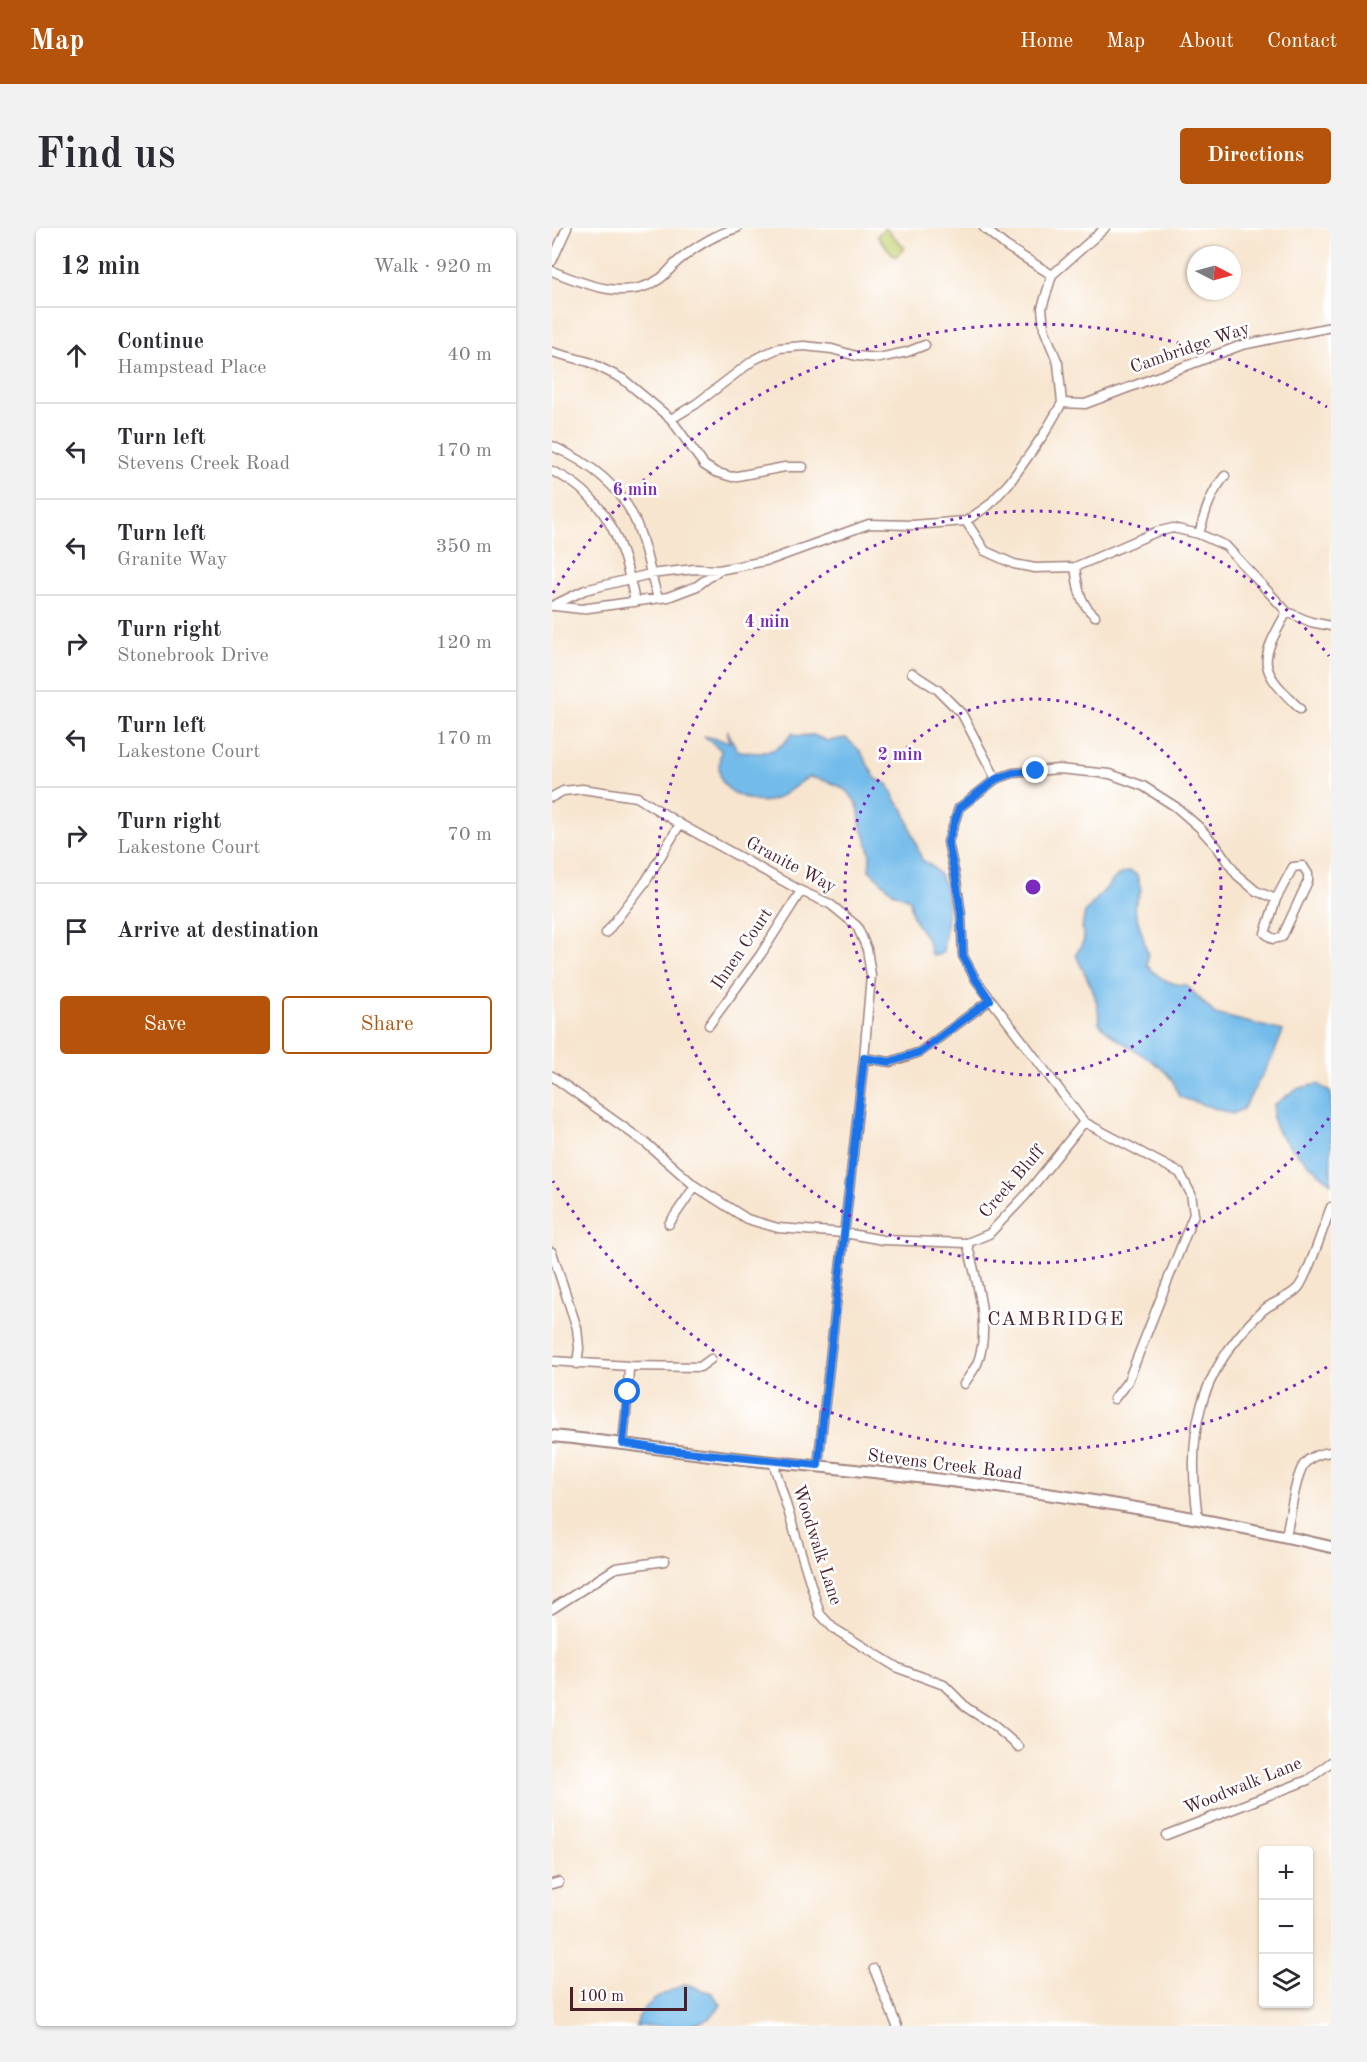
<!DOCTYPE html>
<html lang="en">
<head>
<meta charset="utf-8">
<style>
	:root { --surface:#fff; --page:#f2f2f3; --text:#2b2b33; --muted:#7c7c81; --line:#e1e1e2; --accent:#b45309 }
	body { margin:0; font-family:"Old Standard TT",serif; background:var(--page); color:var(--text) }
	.controls { position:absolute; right:18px; bottom:18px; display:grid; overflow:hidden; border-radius:6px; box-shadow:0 2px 4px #0004 }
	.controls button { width:54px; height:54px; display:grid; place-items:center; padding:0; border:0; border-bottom:2px solid var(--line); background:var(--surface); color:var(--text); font:30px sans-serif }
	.compass { position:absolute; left:635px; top:18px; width:54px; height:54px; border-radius:50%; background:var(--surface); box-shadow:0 2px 4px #0004; rotate:96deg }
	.scale { position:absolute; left:18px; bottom:15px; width:117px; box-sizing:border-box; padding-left:6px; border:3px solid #4a1f2b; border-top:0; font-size:16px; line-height:21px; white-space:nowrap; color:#4a1f2b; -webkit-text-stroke:4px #fff; paint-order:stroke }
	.stop { position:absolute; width:18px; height:18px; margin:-14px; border:4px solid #1a73e8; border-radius:50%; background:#fff }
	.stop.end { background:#1a73e8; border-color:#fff; box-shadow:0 2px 6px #0008 }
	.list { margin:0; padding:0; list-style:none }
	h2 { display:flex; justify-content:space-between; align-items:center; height:78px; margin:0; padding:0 24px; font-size:26px }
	h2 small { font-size:20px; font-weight:400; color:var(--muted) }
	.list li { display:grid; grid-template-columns:39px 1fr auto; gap:18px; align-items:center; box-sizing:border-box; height:96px; padding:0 24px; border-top:2px solid var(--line) }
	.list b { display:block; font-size:22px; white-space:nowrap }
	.list p { margin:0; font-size:20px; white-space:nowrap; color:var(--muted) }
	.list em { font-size:20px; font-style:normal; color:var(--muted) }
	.actions { display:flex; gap:12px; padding:18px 24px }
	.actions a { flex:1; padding:14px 0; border:2px solid var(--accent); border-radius:6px; text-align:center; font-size:21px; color:var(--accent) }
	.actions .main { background:var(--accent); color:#fff }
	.icon { flex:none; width:33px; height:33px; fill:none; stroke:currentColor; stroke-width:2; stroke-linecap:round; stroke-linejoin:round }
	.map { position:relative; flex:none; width:779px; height:1798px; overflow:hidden; border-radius:6px }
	header { display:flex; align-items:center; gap:36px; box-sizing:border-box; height:84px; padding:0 30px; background:var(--accent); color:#fff }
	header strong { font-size:28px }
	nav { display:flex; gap:33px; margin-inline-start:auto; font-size:21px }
	.intro { display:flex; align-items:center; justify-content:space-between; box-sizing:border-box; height:144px; padding:0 36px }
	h1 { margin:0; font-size:42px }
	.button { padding:15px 27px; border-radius:6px; background:var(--accent); color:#fff; font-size:21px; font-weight:700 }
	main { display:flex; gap:36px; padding:0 36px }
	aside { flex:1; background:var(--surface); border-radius:6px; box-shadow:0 2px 4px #0004 }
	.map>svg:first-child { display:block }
	.green { fill:#c4d476; stroke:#877a50; stroke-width:1.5 }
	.water { fill:#72bbea; stroke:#5e6d8a; stroke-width:1.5 }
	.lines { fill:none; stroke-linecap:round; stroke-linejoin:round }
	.minor-casing { stroke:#a0827d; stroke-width:11 }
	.tertiary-casing { stroke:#a0827d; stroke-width:14 }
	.minor { stroke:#fff; stroke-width:8 }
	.tertiary { stroke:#fff; stroke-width:10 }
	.route { stroke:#1a73e8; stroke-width:8 }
	.ring { fill:none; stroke:#7b2cbf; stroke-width:3; stroke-dasharray:3 6 }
	.labels { text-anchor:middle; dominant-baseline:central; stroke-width:5; stroke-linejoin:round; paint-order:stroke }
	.street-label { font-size:18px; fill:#4a1f2b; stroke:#fff }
	.neighbourhood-label { font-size:20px; letter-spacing:1.5px; fill:#4a1f2b; stroke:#fff }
	.centre { fill:#7b2cbf; stroke:#fff; stroke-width:3 }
	.ring-label { font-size:18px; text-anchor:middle; font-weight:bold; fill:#7b2cbf; stroke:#fff; stroke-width:5; stroke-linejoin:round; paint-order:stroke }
</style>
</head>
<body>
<header>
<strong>Map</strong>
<nav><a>Home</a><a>Map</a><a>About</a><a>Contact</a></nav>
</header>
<div class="intro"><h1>Find us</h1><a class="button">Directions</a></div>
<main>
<aside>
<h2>12 min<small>Walk · 920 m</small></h2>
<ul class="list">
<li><svg class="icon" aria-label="ahead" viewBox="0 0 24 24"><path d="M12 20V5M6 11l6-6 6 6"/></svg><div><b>Continue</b><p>Hampstead Place</p></div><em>40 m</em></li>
<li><svg class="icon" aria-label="left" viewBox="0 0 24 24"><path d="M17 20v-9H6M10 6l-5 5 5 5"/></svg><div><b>Turn left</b><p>Stevens Creek Road</p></div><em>170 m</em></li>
<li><svg class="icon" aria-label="left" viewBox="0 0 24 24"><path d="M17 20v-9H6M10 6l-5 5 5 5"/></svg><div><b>Turn left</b><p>Granite Way</p></div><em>350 m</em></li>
<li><svg class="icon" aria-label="right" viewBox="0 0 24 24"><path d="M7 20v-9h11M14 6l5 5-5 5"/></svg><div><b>Turn right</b><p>Stonebrook Drive</p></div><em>120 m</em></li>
<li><svg class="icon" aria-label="left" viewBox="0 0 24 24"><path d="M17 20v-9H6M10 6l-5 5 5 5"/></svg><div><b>Turn left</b><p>Lakestone Court</p></div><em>170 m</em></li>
<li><svg class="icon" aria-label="right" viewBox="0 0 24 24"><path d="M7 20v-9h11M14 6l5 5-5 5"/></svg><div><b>Turn right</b><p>Lakestone Court</p></div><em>70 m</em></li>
<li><svg class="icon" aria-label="arrive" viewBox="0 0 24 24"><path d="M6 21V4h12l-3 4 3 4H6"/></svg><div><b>Arrive at destination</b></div></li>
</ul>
<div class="actions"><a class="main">Save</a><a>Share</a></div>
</aside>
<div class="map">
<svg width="779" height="1798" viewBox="0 0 779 1798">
	<rect width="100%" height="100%" fill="#fff"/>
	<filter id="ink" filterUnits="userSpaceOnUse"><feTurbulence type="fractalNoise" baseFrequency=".0167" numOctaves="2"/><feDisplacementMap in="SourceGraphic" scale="12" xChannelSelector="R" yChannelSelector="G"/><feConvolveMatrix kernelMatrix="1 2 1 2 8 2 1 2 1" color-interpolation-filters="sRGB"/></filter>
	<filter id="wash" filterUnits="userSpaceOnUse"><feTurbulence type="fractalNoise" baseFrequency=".008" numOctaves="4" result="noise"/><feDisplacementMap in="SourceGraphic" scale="24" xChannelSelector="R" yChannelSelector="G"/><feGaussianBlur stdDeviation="1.35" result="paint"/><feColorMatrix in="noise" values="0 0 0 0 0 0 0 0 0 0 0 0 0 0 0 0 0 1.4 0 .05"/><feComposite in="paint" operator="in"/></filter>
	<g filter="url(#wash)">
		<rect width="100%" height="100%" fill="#f7e5cf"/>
		<path class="green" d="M 333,0 L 353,20 L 343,29 L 325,8 Z"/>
		<path class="water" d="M 175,502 L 185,522 C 207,528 228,525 240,505 L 246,508 L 261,507 L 276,513 L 294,510 L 308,523 L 324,551 L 336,556 L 344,573 L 352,582 L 370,632 C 407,651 394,690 391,724 L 385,728 L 379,726 C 376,707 370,706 362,691 C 359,685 359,678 358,671 L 341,664 L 317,642 C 320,619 316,618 309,597 C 307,592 308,585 306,579 C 297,558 278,553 257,549 C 245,555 234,568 221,572 C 211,575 202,574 193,570 C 168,561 164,548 169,522 L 152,508 L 178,514 Z
			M 578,643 L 585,647 L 589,662 L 582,679 L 596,726 L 595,737 C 605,749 618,757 634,757 L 663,786 L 731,803 L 721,828 L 691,881 L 680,886 L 627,869 C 625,864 623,856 620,852 C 604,829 567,818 547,795 C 547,767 535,752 524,727 L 532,712 L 530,700 L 533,684 L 566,647 Z
			M 766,856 L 779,865 L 779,955 C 763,940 726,914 721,892 C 720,888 722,881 722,877 L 744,861 Z
			M 133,1756 L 160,1765 L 169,1777 L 158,1790 L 137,1798 L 84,1798 C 89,1774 113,1765 133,1756 Z"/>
	</g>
	<g filter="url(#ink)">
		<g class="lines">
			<g class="minor-casing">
				<path id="minor" d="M 432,0 L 454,18 L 500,47
					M 0,33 L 15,0
					M 0,43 C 34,57 76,74 109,50 C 116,45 120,38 126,33 C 143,19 164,6 185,0
					M 0,124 L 37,134 L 71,151 L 119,191 L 152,237 L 163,244 L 180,249 L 233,239 L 251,239
					M 510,175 L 533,176 L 690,117 L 779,99
					M 119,191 L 144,176 L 203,131 L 227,120 L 252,118 L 280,121 L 304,128 L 327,130 L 355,124 L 373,117
					M 0,218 C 34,233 66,255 82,290 C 94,315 97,344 106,370
					M 0,243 C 56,268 72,318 83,374
					M 414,293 L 433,323 L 462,336 L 483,340 L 523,339 L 604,304 L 621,300 L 647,306 L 674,318 L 735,384 L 759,394 L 779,398
					M 647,306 C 653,285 658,265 673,248
					M 523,339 C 526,359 527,375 543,388
					M 0,378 L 33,362 L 98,346 L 143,341 L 167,342 L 218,332 L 317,296 L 360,297 L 414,293 L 437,277 L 458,254 L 492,206 L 510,175 L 506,135 L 492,101 L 490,80 L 500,47 L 553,0
					M 3,378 L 29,381 L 116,369 L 145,358 L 167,342
					M 735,384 C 706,435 706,440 748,481
					M 360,445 L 386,462 L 410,486 L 444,551
					M 0,569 L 11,563 L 30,561 L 85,569 L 128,596 L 249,663 L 278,676 L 305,698 L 315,721 L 319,747 L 312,830 L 266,1237
					M 54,705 L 94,653 L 128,596
					M 157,797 L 209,726 L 249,663
					M 312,830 L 338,834 L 368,824 L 438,772
					M 0,848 L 95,916 L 143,958 L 195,991 L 226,1000 L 293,1005 L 331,1012 L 415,1015 L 437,1006 L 473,968 L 532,894
					M 117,996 L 143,958
					M 0,1024 L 25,1100 L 27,1120 L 25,1136
					M 0,1133 L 77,1138 L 148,1139 L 159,1131
					M 412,1156 C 416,1150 421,1143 425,1136 C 440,1101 424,1050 415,1015
					M 562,1171 L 576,1153 L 642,986 L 639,966 L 628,945 L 532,894 L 424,752 L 411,728 L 409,686 L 404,652 L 396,614 L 407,580 L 444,551 L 461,545 L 507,541 L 558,546 L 591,558 L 624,579 L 647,599 L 665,619 L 685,647 L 704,663 L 724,671 L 713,705 L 721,711 L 730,709 L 756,653 L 756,646 L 751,638 L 741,639 L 724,671
					M 71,1215 L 76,1164 L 77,1138
					M 221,1234 L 268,1386 L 281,1400 L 346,1440 L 392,1457 L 415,1480 L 440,1496 L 467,1519
					M 646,1290 C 634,1205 645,1147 708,1085 C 718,1074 736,1071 746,1060 C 756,1048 772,997 779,979
					M 734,1308 C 738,1291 743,1246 753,1235 C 760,1227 770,1225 779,1224
					M 0,1381 L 64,1340 L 113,1333
					M 614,1607 L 756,1552 L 779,1534
					M 0,1656 L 7,1654
					M 322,1741 L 345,1798"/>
			</g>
			<g class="tertiary-casing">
				<path id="tertiary" d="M 0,1208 C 74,1215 147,1227 221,1234 C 408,1251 596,1276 779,1319"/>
			</g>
			<use href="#minor" class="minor"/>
			<use href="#tertiary" class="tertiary"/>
		</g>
	</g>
	<g class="lines" filter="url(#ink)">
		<path class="route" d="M 76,1164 L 71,1215 L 114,1222 L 266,1237 L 312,830 L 338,834 L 368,824 L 438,772 L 424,752 L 411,728 L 409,686 L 404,652 L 396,614 L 407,580 L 444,551 L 461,545 L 484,543"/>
	</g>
	<g class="ring">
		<circle cx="481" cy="659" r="188"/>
		<path d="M777 890A376 376 0 1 1 777 428"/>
		<path d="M775 1139A563 563 0 0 1 1 953M1 365A563 563 0 0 1 775 179"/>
	</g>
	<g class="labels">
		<g class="street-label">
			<text transform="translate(638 120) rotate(-19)">Cambridge Way</text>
			<text transform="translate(239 637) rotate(28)">Granite Way</text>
			<text transform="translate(190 721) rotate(-56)">Ihnen Court</text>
			<text transform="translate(460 954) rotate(-49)">Creek Bluff</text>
			<text transform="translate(393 1237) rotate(7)">Stevens Creek Road</text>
			<text transform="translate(265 1317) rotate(72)">Woodwalk Lane</text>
			<text transform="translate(691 1558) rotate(-22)">Woodwalk Lane</text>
		</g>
		<g class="neighbourhood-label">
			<text x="504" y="1092">CAMBRIDGE</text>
		</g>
	</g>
	<circle cx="481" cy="659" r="9" class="centre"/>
	<g class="ring-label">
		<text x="83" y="267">6 min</text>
		<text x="215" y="399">4 min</text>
		<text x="348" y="532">2 min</text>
	</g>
</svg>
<div class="controls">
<button>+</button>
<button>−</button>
<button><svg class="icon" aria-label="layers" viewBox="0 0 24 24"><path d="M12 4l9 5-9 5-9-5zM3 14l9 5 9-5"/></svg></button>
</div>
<svg class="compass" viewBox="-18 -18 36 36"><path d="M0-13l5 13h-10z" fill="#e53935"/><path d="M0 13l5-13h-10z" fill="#7c7c81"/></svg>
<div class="scale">100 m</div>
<div class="stop" style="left:76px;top:1164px"></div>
<div class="stop end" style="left:484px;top:543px"></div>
</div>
</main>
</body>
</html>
